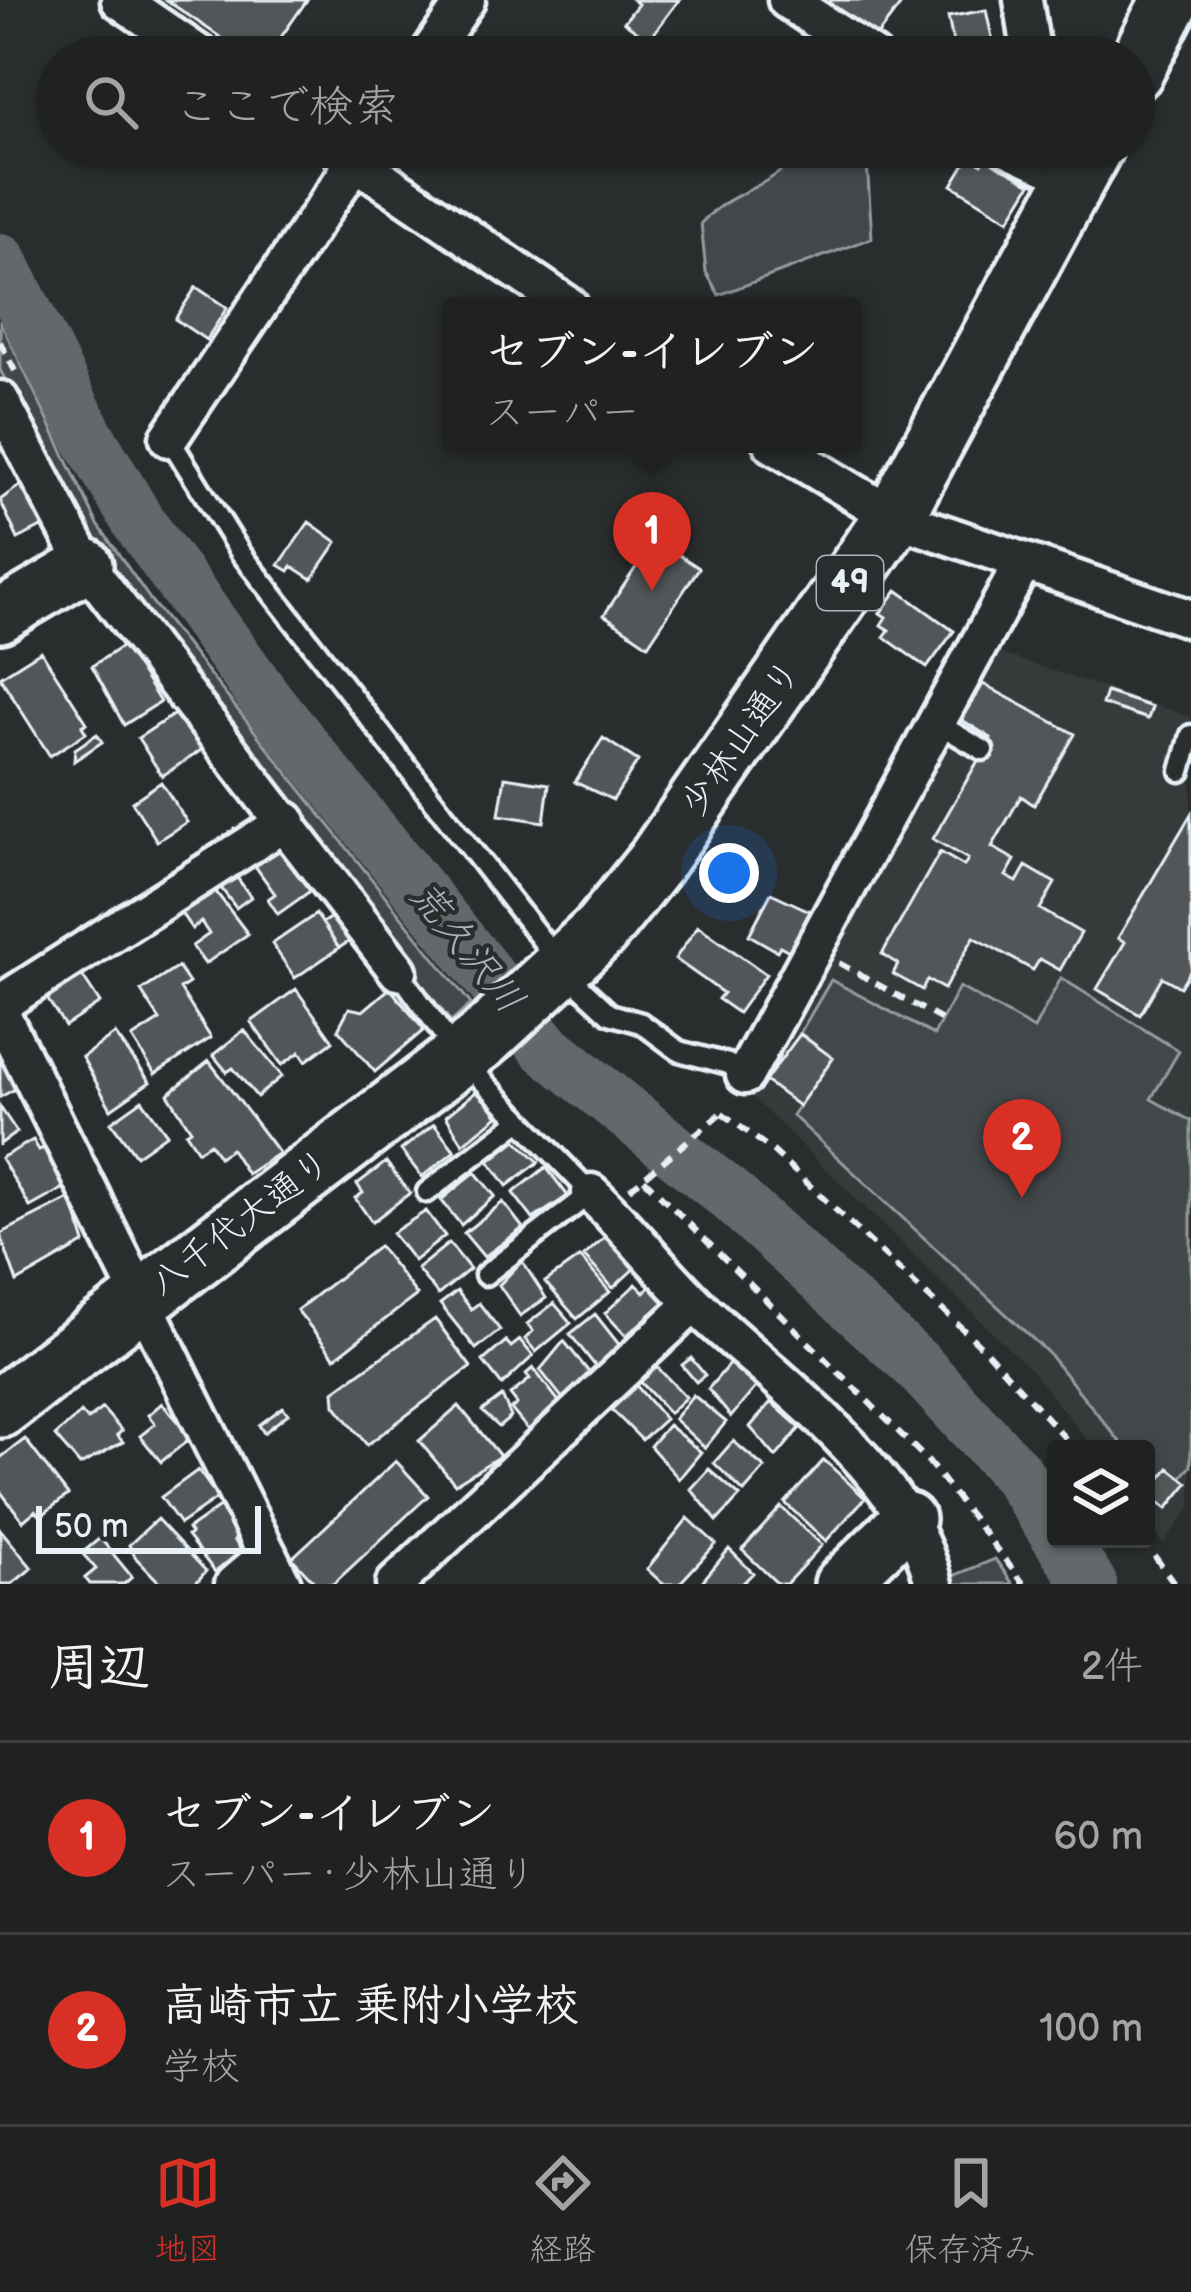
<!DOCTYPE html>
<html lang="ja">
<head>
<meta charset="utf-8">
<style>
	:root { --surface:#202222; --page:#2d2f2f; --text:#f1f3f6; --muted:#a2a4a5; --line:#3d3f40; --accent:#d93025 }
	body { margin:0; font-family:"Balsamiq Sans","Klee One",sans-serif; background:var(--page); color:var(--text) }
	.controls { position:absolute; right:36px; bottom:36px; display:grid; overflow:hidden; border-radius:12px; box-shadow:0 3px 9px #0004 }
	.controls button { width:108px; height:108px; display:grid; place-items:center; padding:0; border:0; border-bottom:3px solid var(--line); background:var(--surface); color:var(--text); font:60px sans-serif }
	.scale { position:absolute; left:36px; bottom:30px; width:225px; box-sizing:border-box; padding-left:12px; border:6px solid #e8f1f8; border-top:0; font-size:33px; line-height:42px; white-space:nowrap; color:#e8f1f8; -webkit-text-stroke:9px #2a2d2e; paint-order:stroke }
	.you { position:absolute; left:729px; top:873px; width:42px; height:42px; margin:-30px; border:9px solid #fff; border-radius:50%; background:#1a73e8; box-shadow:0 0 0 18px #1a73e833 }
	.badge { display:grid; place-items:center; width:78px; height:78px; border-radius:50%; background:var(--accent); color:#fff; font-size:39px; font-weight:700 }
	.pin { position:absolute; translate:-50% -99px; filter:drop-shadow(0 3px 6px #0008) }
	.pin::after { content:''; position:absolute; top:63px; width:42px; height:36px; background:inherit; clip-path:polygon(0 0,100% 0,50% 100%) }
	.popup { position:absolute; left:442px; top:297px; width:420px; height:156px; box-sizing:border-box; display:grid; place-content:center; border-radius:12px; background:var(--surface); filter:drop-shadow(0 3px 9px #0005); font-size:39px; white-space:nowrap; color:var(--muted) }
	.popup b { font-size:45px; color:var(--text) }
	.popup::after { content:''; position:absolute; left:50%; top:100%; margin-left:-24px; border:24px solid transparent; border-top-color:var(--surface) }
	.list { margin:0; padding:0; list-style:none }
	h2 { display:flex; justify-content:space-between; align-items:center; height:156px; margin:0; padding:0 48px; font-size:51px }
	h2 small { font-size:39px; font-weight:400; color:var(--muted) }
	.list li { display:grid; grid-template-columns:78px 1fr auto; gap:36px; align-items:center; box-sizing:border-box; height:192px; padding:0 48px; border-top:3px solid var(--line) }
	.list b { display:block; font-size:45px; white-space:nowrap }
	.list p { margin:0; font-size:39px; white-space:nowrap; color:var(--muted) }
	.list em { font-size:39px; font-style:normal; color:var(--muted) }
	.icon { flex:none; width:66px; height:66px; fill:none; stroke:currentColor; stroke-width:2; stroke-linecap:round; stroke-linejoin:round }
	.map { position:relative; flex:none; width:1191px; height:1584px; overflow:hidden }
	.search { position:absolute; background:var(--surface); box-shadow:0 3px 9px #0004; left:36px; right:36px; top:36px; height:132px; display:flex; align-items:center; gap:30px; box-sizing:border-box; padding:0 42px; border-radius:66px; color:var(--muted); font-size:45px }
	.sheet { height:540px; background:var(--surface) }
	nav { display:flex; justify-content:space-around; align-items:center; box-sizing:border-box; height:168px; border-top:3px solid var(--line); background:var(--surface); font-size:33px; color:var(--muted) }
	nav a { display:grid; justify-items:center; gap:6px }
	nav .on { color:var(--accent) }
	.map>svg:first-child { display:block }
	.built { fill:#363a3b }
	.green { fill:#424648; stroke:#959ca0; stroke-width:3 }
	.lines { fill:none; stroke-linecap:round; stroke-linejoin:round }
	.river { stroke:#63686b; stroke-width:54 }
	.building { fill:#535759; stroke:#e8f1f8; stroke-width:3 }
	.lane-casing { stroke:#e8f1f8; stroke-width:27 }
	.street-casing { stroke:#e8f1f8; stroke-width:45 }
	.secondary-casing { stroke:#e8f1f8; stroke-width:60 }
	.primary-casing { stroke:#e8f1f8; stroke-width:66 }
	.path { stroke:#e8f1f8; stroke-width:6; stroke-dasharray:12 9; stroke-linecap:butt }
	.lane { stroke:#2a2d2e; stroke-width:18 }
	.street { stroke:#2a2d2e; stroke-width:36 }
	.secondary { stroke:#2a2d2e; stroke-width:51 }
	.primary { stroke:#2a2d2e; stroke-width:57 }
	.labels { text-anchor:middle; dominant-baseline:central; stroke-width:9; stroke-linejoin:round; paint-order:stroke }
	.shield { fill:#2a2d2e; stroke:#afb6bb; stroke-width:3 }
	.shield-label { font-size:33px; font-weight:bold; fill:#e8f1f8 }
	.street-label { font-size:36px; fill:#e8f1f8; stroke:#2a2d2e }
	.water-label { font-size:39px; font-style:italic; fill:#acb3b9; stroke:#2a2d2e }
</style>
</head>
<body>
<div class="map">
<svg width="1191" height="1584" viewBox="0 0 1191 1584">
	<rect width="100%" height="100%" fill="#2a2d2e"/>
	<filter id="ink" filterUnits="userSpaceOnUse"><feTurbulence type="fractalNoise" baseFrequency=".00833" numOctaves="2"/><feDisplacementMap in="SourceGraphic" scale="24" xChannelSelector="R" yChannelSelector="G"/><feConvolveMatrix kernelMatrix="1 2 1 2 8 2 1 2 1" color-interpolation-filters="sRGB"/></filter>
	<g filter="url(#ink)">
		<path class="built" d="M 993,651 L 1191,717 L 1191,1507 L 1163,1544 L 1146,1521 L 1146,1449 L 1095,1449 L 1030,1369 L 745,1090 Z"/>
		<path class="green" d="M 804,147 L 866,147 L 872,238 L 719,295 L 706,272 L 701,223 C 737,185 771,192 804,147 Z
			M 0,320 L 97,523 L 152,602 L 471,1004 L 451,1022 L 115,583 L 0,370 Z
			M 1061,978 L 1179,1051 L 1151,1099 L 1191,1121 L 1191,1466 L 1181,1478 L 1169,1468 L 1155,1485 L 1146,1473 L 1146,1449 L 1126,1449 L 1048,1353 L 792,1115 L 833,1059 L 800,1033 L 831,980 L 934,1035 L 959,987 L 1034,1029 Z
			M 995,1559 L 1013,1584 L 949,1584 L 948,1578 Z"/>
		<g class="lines">
			<path class="river" d="M 0,260 L 87,435 L 139,523 L 267,701 L 545,1047 L 732,1197 L 917,1365 L 1016,1473 L 1056,1533
				M 1060,1539 L 1090,1584"/>
		</g>
		<path class="building" d="M 166,0 L 307,0 L 267,57 L 249,57 Z
			M 633,0 L 679,0 L 649,40 L 624,22 L 638,4 Z
			M 831,0 L 898,0 L 902,3 L 874,40 L 828,4 Z
			M 986,10 L 996,56 L 956,57 L 948,17 Z
			M 969,157 L 982,164 L 986,157 L 1031,184 L 1009,220 L 952,185 Z
			M 196,287 L 227,308 L 206,340 L 175,319 Z
			M 23,483 L 45,525 L 18,539 L 0,500 Z
			M 309,522 L 337,542 L 312,579 L 292,566 L 289,571 L 279,565 Z
			M 655,539 L 699,568 L 648,645 L 604,615 Z
			M 897,590 L 954,631 L 927,668 L 884,637 L 889,630 L 881,625 L 886,617 L 880,613 Z
			M 124,645 L 160,702 L 124,725 L 92,666 Z
			M 41,651 L 87,723 L 82,726 L 86,733 L 50,756 L 0,677 Z
			M 983,684 L 1075,734 L 1034,805 L 1021,796 L 992,847 L 1015,860 L 1006,876 L 1017,882 L 1026,866 L 1055,883 L 1040,909 L 1081,933 L 1060,970 L 1040,959 L 1033,970 L 974,937 L 944,989 L 927,980 L 922,990 L 893,974 L 898,964 L 882,954 L 940,852 L 964,866 L 968,859 L 933,839 L 991,738 L 962,720 Z
			M 1106,692 L 1152,707 L 1148,719 L 1102,704 Z
			M 179,711 L 206,747 L 162,776 L 138,738 Z
			M 97,734 L 102,742 L 74,761 L 75,749 Z
			M 603,738 L 638,761 L 613,800 L 575,782 Z
			M 505,777 L 549,784 L 544,822 L 499,815 Z
			M 161,782 L 187,822 L 157,841 L 132,802 Z
			M 1191,814 L 1191,969 L 1180,987 L 1162,977 L 1140,1015 L 1097,989 L 1125,942 L 1118,938 Z
			M 278,845 L 299,875 L 304,871 L 316,887 L 278,914 L 268,899 L 275,894 L 253,863 Z
			M 233,872 L 251,897 L 236,908 L 218,884 Z
			M 213,888 L 248,934 L 205,964 L 192,946 L 209,934 L 201,922 L 192,929 L 181,913 Z
			M 771,893 L 818,915 L 791,952 L 780,946 L 777,951 L 749,935 Z
			M 339,912 L 356,937 L 339,948 L 322,923 Z
			M 316,914 L 339,948 L 295,978 L 272,944 Z
			M 698,926 L 766,974 L 738,1013 L 718,999 L 723,993 L 675,959 Z
			M 178,967 L 189,983 L 180,989 L 211,1038 L 155,1074 L 132,1038 L 160,1020 L 141,991 Z
			M 81,974 L 100,1003 L 65,1026 L 46,997 Z
			M 390,988 L 424,1030 L 375,1072 L 338,1029 L 349,1008 L 363,1011 Z
			M 296,989 L 333,1041 L 306,1061 L 300,1052 L 282,1065 L 251,1022 Z
			M 244,1030 L 282,1076 L 257,1097 L 233,1068 L 227,1072 L 213,1055 Z
			M 115,1034 L 150,1082 L 111,1109 L 82,1057 Z
			M 800,1034 L 833,1058 L 799,1106 L 765,1081 Z
			M 0,1056 L 17,1088 L 0,1097 Z
			M 209,1061 L 279,1153 L 247,1174 L 231,1149 L 219,1157 L 210,1143 L 198,1151 L 186,1133 L 191,1130 L 168,1094 Z
			M 478,1090 L 498,1116 L 463,1144 L 446,1116 Z
			M 142,1100 L 167,1134 L 136,1156 L 111,1122 Z
			M 0,1107 L 17,1132 L 0,1144 Z
			M 434,1124 L 455,1151 L 422,1177 L 401,1150 Z
			M 33,1140 L 39,1150 L 44,1148 L 66,1187 L 30,1207 L 1,1158 Z
			M 516,1140 L 539,1162 L 507,1186 L 489,1161 Z
			M 386,1162 L 410,1193 L 372,1222 L 355,1198 L 363,1193 L 357,1184 Z
			M 546,1167 L 568,1196 L 533,1219 L 513,1193 Z
			M 475,1172 L 495,1196 L 461,1225 L 441,1200 Z
			M 71,1198 L 85,1243 L 17,1282 L 0,1234 Z
			M 503,1202 L 523,1228 L 484,1257 L 464,1233 Z
			M 426,1211 L 445,1236 L 414,1261 L 392,1233 Z
			M 609,1233 L 639,1264 L 613,1288 L 584,1256 Z
			M 449,1243 L 470,1269 L 438,1295 L 417,1269 Z
			M 379,1246 L 417,1295 L 335,1358 L 297,1310 Z
			M 580,1257 L 610,1292 L 577,1319 L 545,1282 Z
			M 522,1261 L 546,1298 L 520,1316 L 499,1285 Z
			M 636,1284 L 644,1292 L 652,1284 L 667,1300 L 626,1336 L 605,1313 Z
			M 457,1291 L 471,1309 L 479,1303 L 500,1330 L 476,1349 L 440,1304 Z
			M 554,1303 L 571,1323 L 536,1352 L 525,1339 L 533,1331 L 527,1324 Z
			M 595,1314 L 621,1347 L 596,1367 L 570,1334 Z
			M 435,1319 L 471,1367 L 367,1445 L 335,1405 L 334,1391 Z
			M 520,1340 L 533,1356 L 502,1385 L 483,1361 L 506,1341 L 511,1347 Z
			M 564,1341 L 592,1376 L 563,1399 L 540,1370 Z
			M 691,1358 L 705,1375 L 696,1382 L 682,1365 Z
			M 730,1363 L 757,1386 L 731,1417 L 708,1389 Z
			M 655,1365 L 686,1397 L 669,1413 L 639,1380 Z
			M 533,1368 L 561,1404 L 528,1430 L 511,1409 L 517,1404 L 510,1395 L 530,1379 L 526,1374 Z
			M 635,1384 L 665,1419 L 642,1440 L 609,1407 Z
			M 693,1395 L 726,1422 L 705,1448 L 674,1419 Z
			M 502,1396 L 511,1417 L 499,1427 L 482,1411 Z
			M 771,1402 L 800,1428 L 776,1457 L 750,1427 Z
			M 162,1403 L 192,1437 L 161,1462 L 140,1436 L 155,1424 L 148,1415 Z
			M 459,1406 L 500,1456 L 455,1484 L 419,1441 Z
			M 283,1407 L 288,1414 L 264,1433 L 259,1425 Z
			M 102,1408 L 122,1431 L 117,1435 L 123,1442 L 80,1465 L 55,1436 L 81,1413 L 88,1420 Z
			M 668,1425 L 701,1452 L 679,1479 L 650,1446 Z
			M 25,1439 L 68,1495 L 41,1516 L 36,1510 L 23,1521 L 0,1491 L 0,1458 Z
			M 733,1441 L 765,1468 L 744,1492 L 714,1463 Z
			M 824,1460 L 865,1498 L 826,1541 L 785,1503 Z
			M 396,1461 L 428,1496 L 333,1584 L 316,1584 L 292,1558 Z
			M 1169,1468 L 1188,1483 L 1167,1509 L 1148,1494 Z
			M 709,1469 L 740,1496 L 717,1521 L 691,1489 Z
			M 198,1470 L 218,1498 L 180,1524 L 161,1497 Z
			M 221,1506 L 240,1536 L 234,1540 L 243,1553 L 215,1572 L 187,1536 L 191,1534 L 188,1529 Z
			M 781,1507 L 822,1545 L 786,1584 L 778,1584 L 742,1550 Z
			M 688,1518 L 716,1544 L 679,1584 L 663,1584 L 647,1569 Z
			M 157,1519 L 206,1571 L 195,1584 L 161,1584 L 136,1558 L 129,1545 Z
			M 0,1529 L 32,1568 L 12,1584 L 0,1584 Z
			M 100,1538 L 132,1577 L 124,1584 L 90,1584 L 85,1578 L 96,1569 L 82,1553 Z
			M 729,1549 L 753,1573 L 742,1584 L 700,1584 Z"/>
		<g class="lines">
			<g class="lane-casing">
				<path id="lane" d="M 169,438 L 240,552 L 548,948
					M 937,723 L 983,750
					M 1181,771 L 1191,735
					M 398,971 L 441,1031
					M 582,988 L 610,1014 L 641,1023 L 679,1051 L 728,1064 L 745,1075
					M 480,1078 L 591,1193 L 485,1275
					M 427,1192 L 518,1122"/>
			</g>
			<g class="street-casing">
				<path id="street" d="M 120,0 L 203,57
					M 787,0 L 873,57
					M 1023,0 L 1032,57
					M 427,57 L 466,0
					M 1007,147 L 1076,179
					M 339,150 L 569,306
					M 0,400 L 86,565 L 398,971
					M 169,438 L 365,147
					M 773,444 L 894,517 L 1191,619
					M 0,1004 L 287,821
					M 0,1012 L 282,1584
					M 745,1075 L 1023,563
					M 591,1193 C 629,1229 661,1271 698,1307 C 777,1382 910,1475 934,1584
					M 234,1584 L 268,1555
					M 395,1584 L 694,1303"/>
			</g>
			<g class="secondary-casing">
				<path id="secondary" d="M 0,616 L 86,565
					M 841,1584 L 908,1519"/>
			</g>
			<g class="primary-casing">
				<path id="primary" d="M 1134,71 L 1171,0
					M 0,1408 L 482,1040 L 600,931 L 654,864 L 894,517 L 1093,147"/>
			</g>
			<path class="path" d="M 792,163 L 804,147
				M 0,342 L 15,371
				M 839,963 L 942,1020
				M 722,1113 L 773,1151 L 984,1349 L 1075,1449
				M 644,1179 L 927,1460 L 1024,1584
				M 630,1189 L 721,1113
				M 1142,1539 L 1175,1584"/>
			<use href="#lane" class="lane"/>
			<use href="#street" class="street"/>
			<use href="#secondary" class="secondary"/>
			<use href="#primary" class="primary"/>
		</g>
	</g>
	<g class="labels">
		<rect class="shield" x="817" y="556" width="66" height="54" rx="9"/>
		<g class="shield-label">
			<text x="850" y="583">49</text>
		</g>
		<g class="street-label">
			<text transform="translate(742 738) rotate(-55)">少林山通り</text>
			<text transform="translate(241 1223) rotate(-37)">八千代大通り</text>
		</g>
		<g class="water-label">
			<text transform="translate(466 948) rotate(51)">荒久沢川</text>
		</g>
	</g>
</svg>
<div class="controls">
<button><svg class="icon" aria-label="layers" viewBox="0 0 24 24"><path d="M12 4l9 5-9 5-9-5zM3 14l9 5 9-5"/></svg></button>
</div>
<div class="scale">50 m</div>
<div class="you"></div>
<div class="pin badge" style="left:652px;top:591px">1</div>
<div class="popup"><b>セブン-イレブン</b>スーパー</div>
<div class="pin badge" style="left:1022px;top:1198px">2</div>
<div class="search"><svg class="icon" aria-label="search" viewBox="0 0 24 24"><circle cx="10" cy="10" r="6"/><path d="M15 15l6 6"/></svg>ここで検索</div>
</div>
<section class="sheet">
<h2>周辺<small>2件</small></h2>
<ul class="list">
<li><span class="badge">1</span><div><b>セブン-イレブン</b><p>スーパー · 少林山通り</p></div><em>60 m</em></li>
<li><span class="badge">2</span><div><b>高崎市立 乗附小学校</b><p>学校</p></div><em>100 m</em></li>
</ul>
</section>
<nav>
<a class="on"><svg class="icon" aria-label="map" viewBox="0 0 24 24"><path d="M3 6l6-2 6 2 6-2v14l-6 2-6-2-6 2zM9 4v14M15 6v14"/></svg>地図</a>
<a><svg class="icon" aria-label="directions" viewBox="0 0 24 24"><path d="M12 3l9 9-9 9-9-9zM9 14v-3h6M13 9l2 2-2 2"/></svg>経路</a>
<a><svg class="icon" aria-label="saved" viewBox="0 0 24 24"><path d="M7 4h10v16l-5-4-5 4z"/></svg>保存済み</a>
</nav>
</body>
</html>
